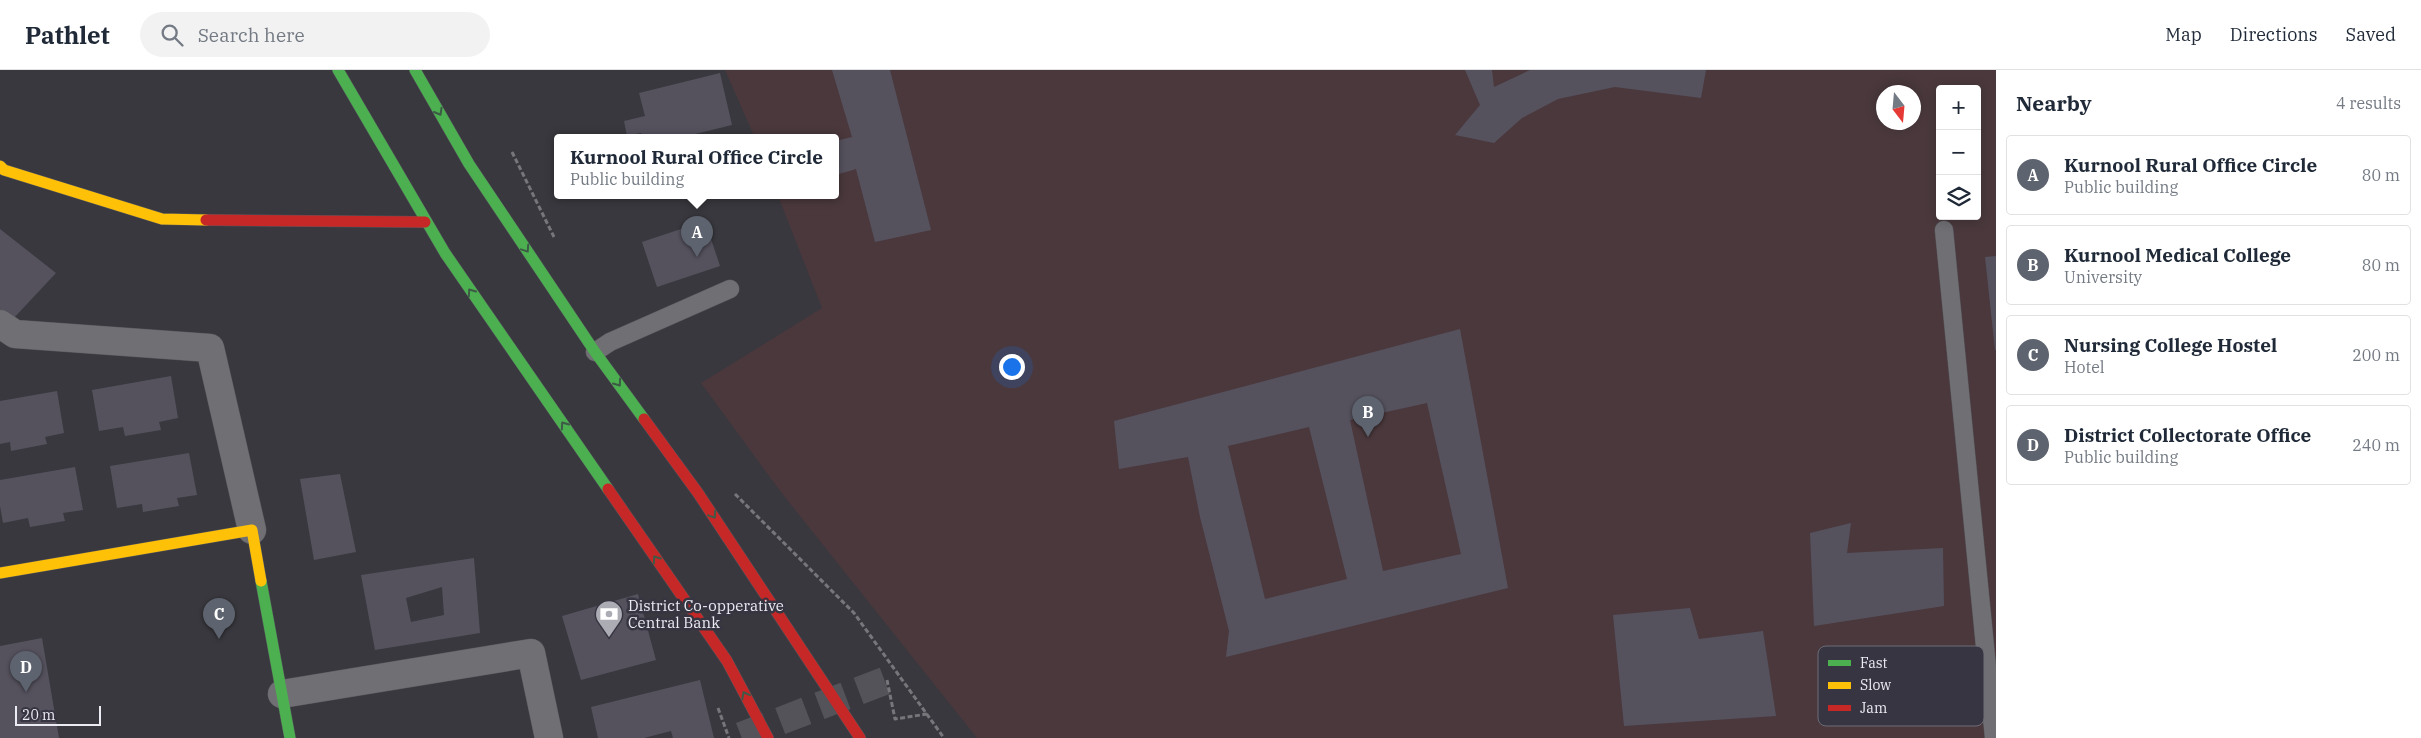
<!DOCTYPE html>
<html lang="en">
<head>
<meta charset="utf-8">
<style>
	:root { --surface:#fff; --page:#f2f2f3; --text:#1f2937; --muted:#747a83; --line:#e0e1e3; --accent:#5e646f }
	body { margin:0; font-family:"IBM Plex Serif",serif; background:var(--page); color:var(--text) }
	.controls { position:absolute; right:15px; top:15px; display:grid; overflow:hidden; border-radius:5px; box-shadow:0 2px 12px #0003 }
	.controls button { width:45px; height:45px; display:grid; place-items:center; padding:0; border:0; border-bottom:1px solid var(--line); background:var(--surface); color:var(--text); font:25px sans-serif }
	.compass { position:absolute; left:1876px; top:15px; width:45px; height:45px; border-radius:50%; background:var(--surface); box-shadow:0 2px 12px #0003; rotate:164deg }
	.scale { position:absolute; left:15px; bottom:12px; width:86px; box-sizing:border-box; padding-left:5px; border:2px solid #ebebf3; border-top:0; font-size:14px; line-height:18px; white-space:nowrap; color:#ebebf3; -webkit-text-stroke:4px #363541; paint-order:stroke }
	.you { position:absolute; left:1011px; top:296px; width:18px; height:18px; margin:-12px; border:4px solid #fff; border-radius:50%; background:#1a73e8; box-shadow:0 0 0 8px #1a73e833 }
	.badge { display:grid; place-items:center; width:32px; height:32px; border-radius:50%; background:var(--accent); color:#fff; font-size:16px; font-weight:700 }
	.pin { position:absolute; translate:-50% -41px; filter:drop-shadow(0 1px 2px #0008) }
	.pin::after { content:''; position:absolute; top:26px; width:18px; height:15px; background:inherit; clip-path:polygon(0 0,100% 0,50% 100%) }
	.popup { position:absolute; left:554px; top:64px; width:285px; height:65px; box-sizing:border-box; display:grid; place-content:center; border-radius:5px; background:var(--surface); filter:drop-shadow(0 1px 4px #0005); font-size:16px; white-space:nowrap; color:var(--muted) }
	.popup b { font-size:19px; color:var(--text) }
	.popup::after { content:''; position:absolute; left:50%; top:100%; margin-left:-10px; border:10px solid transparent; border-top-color:var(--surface) }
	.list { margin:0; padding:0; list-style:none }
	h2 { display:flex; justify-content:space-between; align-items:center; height:65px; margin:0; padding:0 20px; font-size:21px }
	h2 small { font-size:16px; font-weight:400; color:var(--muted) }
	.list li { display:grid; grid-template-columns:32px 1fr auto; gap:15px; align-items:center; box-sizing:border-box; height:80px; margin:0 10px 10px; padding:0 10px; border:1px solid var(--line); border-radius:5px }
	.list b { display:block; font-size:19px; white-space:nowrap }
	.list p { margin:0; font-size:16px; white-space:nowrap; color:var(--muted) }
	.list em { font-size:16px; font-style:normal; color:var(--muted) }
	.icon { flex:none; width:28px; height:28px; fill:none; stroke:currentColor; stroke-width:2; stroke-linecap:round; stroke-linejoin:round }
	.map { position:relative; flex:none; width:1996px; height:668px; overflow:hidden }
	header { display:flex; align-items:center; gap:30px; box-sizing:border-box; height:70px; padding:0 25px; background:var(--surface); border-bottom:1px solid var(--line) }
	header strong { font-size:24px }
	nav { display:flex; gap:28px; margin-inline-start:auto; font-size:18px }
	.search { width:350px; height:45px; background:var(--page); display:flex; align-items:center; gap:12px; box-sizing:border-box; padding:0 18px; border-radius:28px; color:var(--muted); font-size:19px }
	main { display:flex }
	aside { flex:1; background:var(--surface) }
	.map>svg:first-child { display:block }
	.education { fill:#4a383c; fill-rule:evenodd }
	.building { fill:#55525e; fill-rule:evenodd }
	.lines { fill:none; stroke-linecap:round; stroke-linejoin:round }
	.street-tunnel { stroke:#535359; stroke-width:28; stroke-dasharray:28 14; stroke-linecap:butt }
	.lane-casing { stroke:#55555b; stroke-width:19 }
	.street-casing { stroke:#55555b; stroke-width:29 }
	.fast-casing { stroke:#55555b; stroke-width:12 }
	.slow-casing { stroke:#55555b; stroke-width:12 }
	.jam-casing { stroke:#55555b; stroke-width:12 }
	.path { stroke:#77767b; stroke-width:3; stroke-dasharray:5 2.5; stroke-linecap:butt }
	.lane { stroke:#707074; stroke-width:18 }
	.street { stroke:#707074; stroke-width:28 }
	.fast { stroke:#4caf50; stroke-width:11 }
	.slow { stroke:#ffc107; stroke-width:11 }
	.jam { stroke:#c62828; stroke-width:11 }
	.oneway { stroke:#3d5a46 }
	.labels { text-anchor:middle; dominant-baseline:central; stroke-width:5; stroke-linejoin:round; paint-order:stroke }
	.poi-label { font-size:15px; fill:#ebebf3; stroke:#363541; text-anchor:start }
	.key { fill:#363541; stroke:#6c6c76; stroke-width:1 }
	.key-label { font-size:14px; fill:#ebebf3 }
</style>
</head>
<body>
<header>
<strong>Pathlet</strong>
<div class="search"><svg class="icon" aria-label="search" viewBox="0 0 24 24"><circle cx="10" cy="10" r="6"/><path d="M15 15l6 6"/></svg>Search here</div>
<nav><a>Map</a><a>Directions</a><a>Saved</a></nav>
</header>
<main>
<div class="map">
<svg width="1996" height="668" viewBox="0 0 1996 668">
	<rect width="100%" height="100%" fill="#38383e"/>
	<path class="education" d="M 725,0 L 1996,0 L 1996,668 L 977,668 L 780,421 L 701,313 L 822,238 L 778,126 L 836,126 L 836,68 L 755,68 ZM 1940,19 L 1977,19 L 1977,146 L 1940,146 ZM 1884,22 L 1914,22 L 1914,52 L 1884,52 Z"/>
	<path class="building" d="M 832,0 L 890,0 L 931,160 L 875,172 L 856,99 L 836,105 L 836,71 L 852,67 Z
		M 1465,0 L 1492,0 L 1494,17 L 1530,0 L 1706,0 L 1701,28 L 1615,17 L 1558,29 L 1522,48 L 1494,73 L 1455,65 L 1480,35 Z
		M 720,3 L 732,55 L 679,68 L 643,68 L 641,63 L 627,66 L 624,51 L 645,46 L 639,23 Z
		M 705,151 L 720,196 L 657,217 L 642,172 Z
		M 0,159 L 56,203 L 12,250 L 0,240 Z
		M 1996,186 L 1996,280 L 1995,280 L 1985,187 Z
		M 1460,259 L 1508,518 L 1226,587 L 1229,561 L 1200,447 L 1188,387 L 1119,399 L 1114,351 ZM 1427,333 L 1461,484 L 1383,501 L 1350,350 ZM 1309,357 L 1347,509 L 1265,529 L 1228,376 Z
		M 171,306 L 178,348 L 159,352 L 161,360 L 125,366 L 123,357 L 99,361 L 92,320 Z
		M 57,321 L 64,363 L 45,367 L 47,374 L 11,381 L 10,372 L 0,374 L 0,331 Z
		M 189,383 L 197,425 L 177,428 L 179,436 L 143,442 L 142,434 L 117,438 L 110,396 Z
		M 75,397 L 83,440 L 63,443 L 65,451 L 30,457 L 28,448 L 3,453 L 0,436 L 0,410 Z
		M 340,404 L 356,482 L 314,490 L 300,409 Z
		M 1851,453 L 1847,483 L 1943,478 L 1944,536 L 1814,556 L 1810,463 Z
		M 474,488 L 480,563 L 375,580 L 361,505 ZM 442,517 L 444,545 L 411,552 L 406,528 Z
		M 638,524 L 656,590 L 581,610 L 562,546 Z
		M 1690,538 L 1699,569 L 1763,561 L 1776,646 L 1624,656 L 1613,545 Z
		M 42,568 L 59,668 L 0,668 L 0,576 Z
		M 700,610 L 714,668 L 673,668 L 671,661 L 644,668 L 598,668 L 591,637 Z"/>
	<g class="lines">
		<path class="street-tunnel" d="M 741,666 L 887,610"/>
		<g class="lane-casing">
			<path id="lane" d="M 1944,160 L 1994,668
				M 595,282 L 610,272 L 730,219"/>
		</g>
		<g class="street-casing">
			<path id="street" d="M 0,254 L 15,264 L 210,278 L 252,460
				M 282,624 L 531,583 L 549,668"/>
		</g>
		<g class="fast-casing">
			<path id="fast" d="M 338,0 L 445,183 L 608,419
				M 415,0 L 469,94 L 595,282 L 644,349
				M 261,511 L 290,668"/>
		</g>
		<g class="slow-casing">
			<path id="slow" d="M 0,96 L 4,100 L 162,149 L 206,150
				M 0,503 L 252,460 L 261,511"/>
		</g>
		<g class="jam-casing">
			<path id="jam" d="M 206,150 L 425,152
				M 644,349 L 698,423 L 860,668
				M 608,419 L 727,591 L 768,668"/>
		</g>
		<path class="path" d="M 512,82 L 554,167
			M 735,424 L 854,543 L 944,668
			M 887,610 L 895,649 L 927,644
			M 718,638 L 729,668"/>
		<use href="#lane" class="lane"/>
		<use href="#street" class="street"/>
		<use href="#fast" class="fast"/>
		<use href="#slow" class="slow"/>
		<use href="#jam" class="jam"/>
	</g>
	<defs><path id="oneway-chevron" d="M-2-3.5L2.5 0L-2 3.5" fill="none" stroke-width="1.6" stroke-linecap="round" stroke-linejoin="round" transform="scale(1.25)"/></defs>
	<g class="oneway">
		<use href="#oneway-chevron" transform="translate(439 42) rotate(60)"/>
		<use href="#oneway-chevron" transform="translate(526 179) rotate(56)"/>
		<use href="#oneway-chevron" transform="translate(471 222) rotate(-125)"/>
		<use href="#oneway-chevron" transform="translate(618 313) rotate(54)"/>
		<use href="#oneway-chevron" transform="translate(564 355) rotate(-125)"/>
		<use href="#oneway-chevron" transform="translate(713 445) rotate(56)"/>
		<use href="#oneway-chevron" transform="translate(656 489) rotate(-125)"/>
		<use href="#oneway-chevron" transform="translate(745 625) rotate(-118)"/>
	</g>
	<defs>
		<g id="bank-pin" transform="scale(1.4375)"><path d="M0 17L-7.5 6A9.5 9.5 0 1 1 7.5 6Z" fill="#acacb4" stroke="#363541"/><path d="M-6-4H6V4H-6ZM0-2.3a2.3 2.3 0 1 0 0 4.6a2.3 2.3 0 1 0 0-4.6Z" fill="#fff"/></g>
	</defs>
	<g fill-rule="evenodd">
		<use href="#bank-pin" x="609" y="544"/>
	</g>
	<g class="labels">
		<g class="poi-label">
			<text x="628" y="535">District Co-opperative<tspan x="628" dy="17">Central Bank</tspan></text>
		</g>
	</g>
	<rect x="1818" y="576" width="166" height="80" rx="8" class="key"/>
	<rect x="1828" y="590" width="23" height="6" fill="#4caf50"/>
	<rect x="1828" y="612" width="23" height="7" fill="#ffc107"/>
	<rect x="1828" y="635" width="23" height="6" fill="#c62828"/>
	<g class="key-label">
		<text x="1860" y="598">Fast</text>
		<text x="1860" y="620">Slow</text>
		<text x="1860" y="643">Jam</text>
	</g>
</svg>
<div class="controls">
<button>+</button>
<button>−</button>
<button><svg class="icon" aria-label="layers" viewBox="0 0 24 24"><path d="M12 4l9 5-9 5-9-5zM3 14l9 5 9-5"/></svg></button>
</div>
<svg class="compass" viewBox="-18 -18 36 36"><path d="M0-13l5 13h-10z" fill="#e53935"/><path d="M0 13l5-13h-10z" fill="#747a83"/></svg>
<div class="scale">20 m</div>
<div class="you"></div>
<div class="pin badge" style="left:697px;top:187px">A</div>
<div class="popup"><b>Kurnool Rural Office Circle</b>Public building</div>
<div class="pin badge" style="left:1368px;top:367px">B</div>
<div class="pin badge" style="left:219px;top:569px">C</div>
<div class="pin badge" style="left:26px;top:622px">D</div>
</div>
<aside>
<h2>Nearby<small>4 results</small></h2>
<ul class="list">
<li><span class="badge">A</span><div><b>Kurnool Rural Office Circle</b><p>Public building</p></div><em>80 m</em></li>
<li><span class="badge">B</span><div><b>Kurnool Medical College</b><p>University</p></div><em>80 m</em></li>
<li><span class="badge">C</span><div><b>Nursing College Hostel</b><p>Hotel</p></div><em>200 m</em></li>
<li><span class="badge">D</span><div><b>District Collectorate Office</b><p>Public building</p></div><em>240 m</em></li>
</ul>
</aside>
</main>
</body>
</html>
